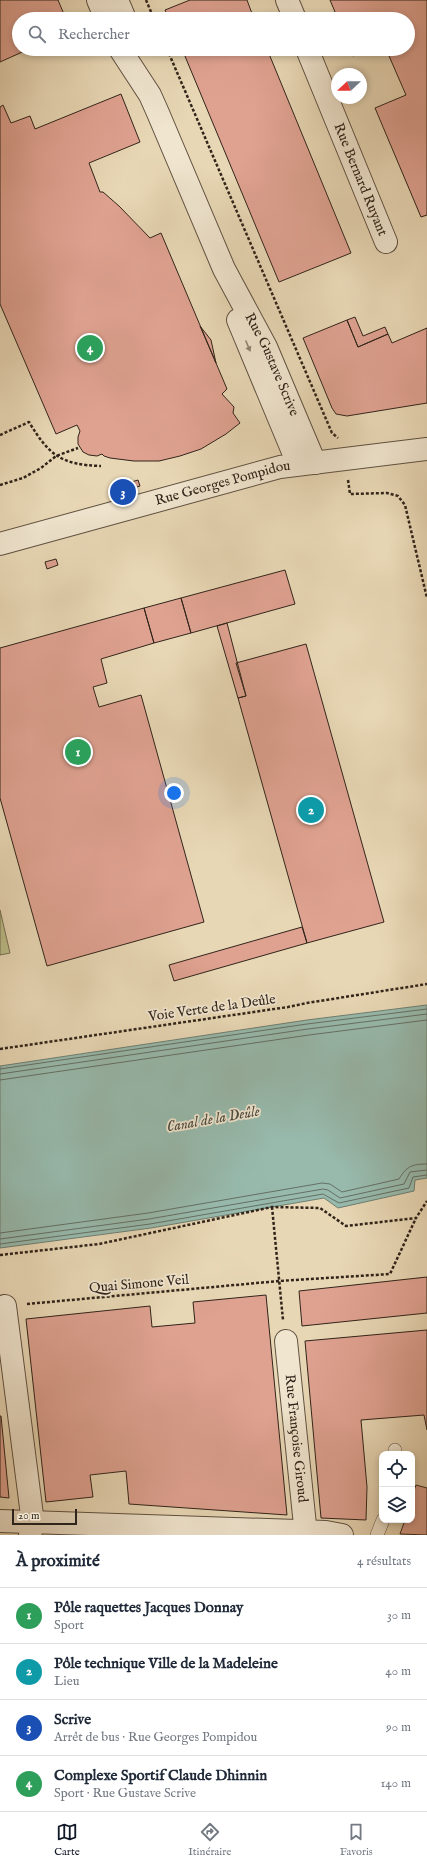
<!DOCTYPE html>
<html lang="fr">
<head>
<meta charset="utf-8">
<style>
	:root { --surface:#fff; --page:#f2f2f3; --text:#1f2937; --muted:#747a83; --line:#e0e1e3; --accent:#111827 }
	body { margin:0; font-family:"IM FELL English",serif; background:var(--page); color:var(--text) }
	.controls { position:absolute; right:12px; bottom:12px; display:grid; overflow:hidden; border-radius:8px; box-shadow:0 2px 6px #0003 }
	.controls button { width:36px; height:36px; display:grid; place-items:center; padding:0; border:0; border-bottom:1px solid var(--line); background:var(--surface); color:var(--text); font:20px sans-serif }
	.compass { position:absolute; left:331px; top:68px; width:36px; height:36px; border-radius:50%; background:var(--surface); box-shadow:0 2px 6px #0003; rotate:248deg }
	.scale { position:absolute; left:12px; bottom:10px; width:65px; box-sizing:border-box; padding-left:4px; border:2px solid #31241a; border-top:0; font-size:11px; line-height:14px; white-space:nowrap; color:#31241a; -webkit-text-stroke:3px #f0e5cf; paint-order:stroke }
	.you { position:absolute; left:174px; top:793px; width:14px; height:14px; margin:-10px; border:3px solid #fff; border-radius:50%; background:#1a73e8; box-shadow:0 0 0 6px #1a73e833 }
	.badge { display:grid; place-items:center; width:26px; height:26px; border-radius:50%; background:var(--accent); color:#fff; font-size:13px; font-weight:700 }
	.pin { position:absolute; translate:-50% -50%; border:2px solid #fff; box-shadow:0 1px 4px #0006 }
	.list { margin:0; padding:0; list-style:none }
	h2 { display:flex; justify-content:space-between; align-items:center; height:52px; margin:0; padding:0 16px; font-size:17px }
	h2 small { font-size:13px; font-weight:400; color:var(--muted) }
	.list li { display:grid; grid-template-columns:26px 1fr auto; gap:12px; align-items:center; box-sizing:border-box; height:56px; padding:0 16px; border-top:1px solid var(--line) }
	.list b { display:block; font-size:15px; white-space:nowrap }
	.list p { margin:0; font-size:13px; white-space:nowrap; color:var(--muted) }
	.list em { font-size:13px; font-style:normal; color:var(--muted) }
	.icon { flex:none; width:22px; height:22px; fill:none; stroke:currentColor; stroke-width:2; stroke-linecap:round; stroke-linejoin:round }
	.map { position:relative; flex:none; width:427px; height:1535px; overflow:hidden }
	.search { position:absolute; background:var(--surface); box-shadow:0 2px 6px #0003; left:12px; right:12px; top:12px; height:44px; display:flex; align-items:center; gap:10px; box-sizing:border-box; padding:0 14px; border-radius:22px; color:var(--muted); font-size:15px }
	.sheet { height:276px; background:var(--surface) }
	nav { display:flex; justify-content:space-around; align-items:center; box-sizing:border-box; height:56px; border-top:1px solid var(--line); background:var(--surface); font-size:11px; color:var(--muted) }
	nav a { display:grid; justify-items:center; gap:2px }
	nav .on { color:var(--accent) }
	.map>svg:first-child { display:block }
	.green { fill:#bcbd89; stroke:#767052 }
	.water { fill:#97baad; stroke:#6e7e72 }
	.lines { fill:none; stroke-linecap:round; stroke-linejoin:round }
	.shore { stroke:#646f64; stroke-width:1 }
	.building { fill:#dfa291; stroke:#31241a }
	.service-casing { stroke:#5f5141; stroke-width:14 }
	.minor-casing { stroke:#5f5141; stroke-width:24 }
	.tertiary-casing { stroke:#5f5141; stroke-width:24 }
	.path { stroke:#31241a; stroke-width:2.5; stroke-dasharray:3 2; stroke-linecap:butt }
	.service { stroke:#f0e5cf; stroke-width:13 }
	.minor { stroke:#f0e5cf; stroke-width:22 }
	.tertiary { stroke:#f0e5cf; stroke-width:22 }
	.oneway { fill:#908474 }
	.labels { text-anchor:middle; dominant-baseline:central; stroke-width:3.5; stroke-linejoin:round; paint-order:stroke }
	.street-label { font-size:14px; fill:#31241a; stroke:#f0e5cf }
	.water-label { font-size:15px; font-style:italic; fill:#4a4a3f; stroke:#f0e5cf }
</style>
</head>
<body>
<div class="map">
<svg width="427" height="1535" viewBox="0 0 427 1535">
	<rect width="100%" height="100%" fill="#e8d7b5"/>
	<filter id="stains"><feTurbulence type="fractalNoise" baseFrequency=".005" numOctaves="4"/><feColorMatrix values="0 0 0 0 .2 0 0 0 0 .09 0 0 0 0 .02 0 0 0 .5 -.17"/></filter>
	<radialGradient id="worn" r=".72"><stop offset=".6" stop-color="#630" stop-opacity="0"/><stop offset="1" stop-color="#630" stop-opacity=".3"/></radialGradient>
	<path class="green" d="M 0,910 L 10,953 L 0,955 Z"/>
	<path class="water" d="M 427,1005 L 427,1178 L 415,1180 L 414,1191 L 338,1208 L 324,1198 L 151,1228 L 0,1248 L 0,1066 L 307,1020 Z"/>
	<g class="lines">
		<path class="shore" d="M 0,1069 L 307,1024 L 427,1009
			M 0,1074 L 308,1029 L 427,1014
			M 0,1080 L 309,1035 L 427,1020
			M 0,1233 L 148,1213 L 322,1183 L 330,1184 L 342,1192 L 399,1179 C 407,1166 412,1164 427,1164
			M 0,1239 L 149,1219 L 323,1189 L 328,1190 L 340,1198 L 404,1184 L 410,1172 L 427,1170
			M 0,1244 L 150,1224 L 323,1194 L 339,1203 L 409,1188 L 413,1177 L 427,1175"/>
	</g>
	<path class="building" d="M 0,0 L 58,0 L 66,19 L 19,19 L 19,49 L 29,49 L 0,62 Z
		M 190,0 L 247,0 L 254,19 L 169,19 L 165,10 Z
		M 330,0 L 427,0 L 427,215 L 421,217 L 375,108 L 406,95 L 386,49 L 408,49 L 408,19 L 338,19 Z
		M 182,49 L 267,49 L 351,253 L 279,282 Z
		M 351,49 L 370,49 L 353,56 Z
		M 121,94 L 140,142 L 89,163 L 100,192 L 103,192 L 119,206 L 150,238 L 161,233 L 227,389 L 222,394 L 234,407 L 233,413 L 240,423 L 226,434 L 201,449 L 180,456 L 159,461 L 134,461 L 110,458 L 104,456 L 102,454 L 97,456 L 89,455 L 83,452 L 78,444 L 78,437 L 80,431 L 77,425 L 56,434 L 0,304 L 0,107 L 3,105 L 11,123 L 30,116 L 35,129 Z
		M 355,317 L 363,336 L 385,327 L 388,334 L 358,347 L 347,320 Z
		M 347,320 L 358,347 L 388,334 L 392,343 L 427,328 L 427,403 L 347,416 L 336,414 L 332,408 L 303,338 Z
		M 200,326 L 211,340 L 216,363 Z
		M 138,480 L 140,486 L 127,490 L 125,484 Z
		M 56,559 L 58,565 L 47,569 L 45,562 Z
		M 285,570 L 295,604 L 191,633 L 181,598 Z
		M 181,598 L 191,633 L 154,643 L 144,608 Z
		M 144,608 L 154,643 L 101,659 L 107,683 L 93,687 L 99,707 L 141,695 L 204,922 L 47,966 L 0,798 L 0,648 Z
		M 227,623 L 246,696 L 238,698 L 217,626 Z
		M 306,644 L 384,922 L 307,943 L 238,698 L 246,696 L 236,663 Z
		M 302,927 L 307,943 L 174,981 L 169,965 Z
		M 427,1277 L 427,1313 L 302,1326 L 299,1291 Z
		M 266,1295 L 287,1515 L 129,1504 L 126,1471 L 90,1475 L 93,1497 L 46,1502 L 26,1319 L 150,1306 L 152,1327 L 195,1323 L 193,1302 Z
		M 427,1330 L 427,1430 L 424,1415 L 361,1420 L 367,1487 L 366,1520 L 321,1518 L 305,1341 Z
		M 0,1416 L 1,1416 L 9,1498 L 0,1497 Z
		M 416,1485 L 427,1488 L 427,1535 L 400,1534 L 405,1520 L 412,1520 L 412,1496 Z"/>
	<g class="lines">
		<g class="service-casing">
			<path id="service" d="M 395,1454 L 395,1450
				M 377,1535 L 383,1520"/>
		</g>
		<g class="minor-casing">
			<g id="minor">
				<path d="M 287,0 L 295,19"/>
				<path id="s1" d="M 307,49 L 386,242"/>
				<path d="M 5,1306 L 33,1523 L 30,1535"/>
				<path id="s2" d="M 286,1341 L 306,1535"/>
				<path d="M 0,1521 L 326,1532 L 342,1535"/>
			</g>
		</g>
		<g class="tertiary-casing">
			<g id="tertiary">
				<path d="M 98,0 L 106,19"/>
				<path d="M 117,0 L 125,19"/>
				<path id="s3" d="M 120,49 L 150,95 L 158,113 L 224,269 L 266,347 L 315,463"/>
				<path d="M 238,320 L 298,464"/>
				<path id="s4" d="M 0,544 L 280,467 L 427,449"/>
			</g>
		</g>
		<path class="path" d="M 146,0 L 154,19
			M 167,49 L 332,433 L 338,438
			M 0,435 L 29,422 C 49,455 61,465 101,466
			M 348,480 L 350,494 L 387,493 L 398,496 L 405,505 L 427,598
			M 0,485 L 23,478 L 41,468 L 56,456 L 78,448
			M 0,1049 L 288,1007 L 307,1003 L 427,984
			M 272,1207 L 283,1320
			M 0,1255 L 99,1244 L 272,1207 L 320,1208 L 346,1226 L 416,1218 L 427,1201
			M 27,1304 L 279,1281 L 390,1274 L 416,1218"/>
		<use href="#service" class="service"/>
		<use href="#minor" class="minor"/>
		<use href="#tertiary" class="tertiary"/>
	</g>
	<defs><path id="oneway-solid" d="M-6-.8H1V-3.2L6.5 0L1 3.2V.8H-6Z"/></defs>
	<use class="oneway" href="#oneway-solid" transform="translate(248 346) rotate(67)"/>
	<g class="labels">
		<g class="street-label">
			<text stroke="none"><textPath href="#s1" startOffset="141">Rue Bernard Ruyant</textPath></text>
			<text stroke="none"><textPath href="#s3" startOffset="351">Rue Gustave Scrive</textPath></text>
			<text stroke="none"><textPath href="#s4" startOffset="231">Rue Georges Pompidou</textPath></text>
			<text transform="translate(212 1008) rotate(-8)">Voie Verte de la Deûle</text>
			<text transform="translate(139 1284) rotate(-5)">Quai Simone Veil</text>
			<text stroke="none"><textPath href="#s2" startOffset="98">Rue Françoise Giroud</textPath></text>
		</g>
		<g class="water-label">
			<text transform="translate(213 1119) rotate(-10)">Canal de la Deûle</text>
		</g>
	</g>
	<rect width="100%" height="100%" filter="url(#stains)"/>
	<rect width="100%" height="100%" fill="url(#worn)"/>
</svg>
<div class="controls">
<button><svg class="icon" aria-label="locate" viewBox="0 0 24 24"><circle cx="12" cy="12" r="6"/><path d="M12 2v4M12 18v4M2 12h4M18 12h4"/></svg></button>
<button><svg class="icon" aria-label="layers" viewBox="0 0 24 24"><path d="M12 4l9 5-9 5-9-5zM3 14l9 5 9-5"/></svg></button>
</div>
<svg class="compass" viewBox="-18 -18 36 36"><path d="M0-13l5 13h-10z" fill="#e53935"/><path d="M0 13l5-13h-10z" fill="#747a83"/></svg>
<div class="scale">20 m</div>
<div class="you"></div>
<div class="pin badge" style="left:78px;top:752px;background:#2e9e5b">1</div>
<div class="pin badge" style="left:311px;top:810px;background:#0f9aa8">2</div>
<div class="pin badge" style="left:123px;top:492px;background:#1a4fb4">3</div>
<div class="pin badge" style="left:90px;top:348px;background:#2e9e5b">4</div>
<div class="search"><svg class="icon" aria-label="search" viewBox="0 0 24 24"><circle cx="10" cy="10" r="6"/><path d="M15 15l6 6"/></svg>Rechercher</div>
</div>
<section class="sheet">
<h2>À proximité<small>4 résultats</small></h2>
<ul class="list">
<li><span class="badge" style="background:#2e9e5b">1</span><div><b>Pôle raquettes Jacques Donnay</b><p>Sport</p></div><em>30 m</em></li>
<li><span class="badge" style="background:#0f9aa8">2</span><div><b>Pôle technique Ville de la Madeleine</b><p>Lieu</p></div><em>40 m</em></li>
<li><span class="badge" style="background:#1a4fb4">3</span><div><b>Scrive</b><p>Arrêt de bus · Rue Georges Pompidou</p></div><em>90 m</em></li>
<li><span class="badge" style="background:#2e9e5b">4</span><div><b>Complexe Sportif Claude Dhinnin</b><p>Sport · Rue Gustave Scrive</p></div><em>140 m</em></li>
</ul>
</section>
<nav>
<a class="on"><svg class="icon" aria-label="map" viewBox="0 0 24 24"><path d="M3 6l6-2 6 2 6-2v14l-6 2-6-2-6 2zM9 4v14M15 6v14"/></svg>Carte</a>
<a><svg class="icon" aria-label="directions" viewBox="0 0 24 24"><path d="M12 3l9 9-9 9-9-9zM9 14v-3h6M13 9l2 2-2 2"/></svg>Itinéraire</a>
<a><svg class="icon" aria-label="saved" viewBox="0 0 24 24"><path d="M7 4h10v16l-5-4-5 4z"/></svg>Favoris</a>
</nav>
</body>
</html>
